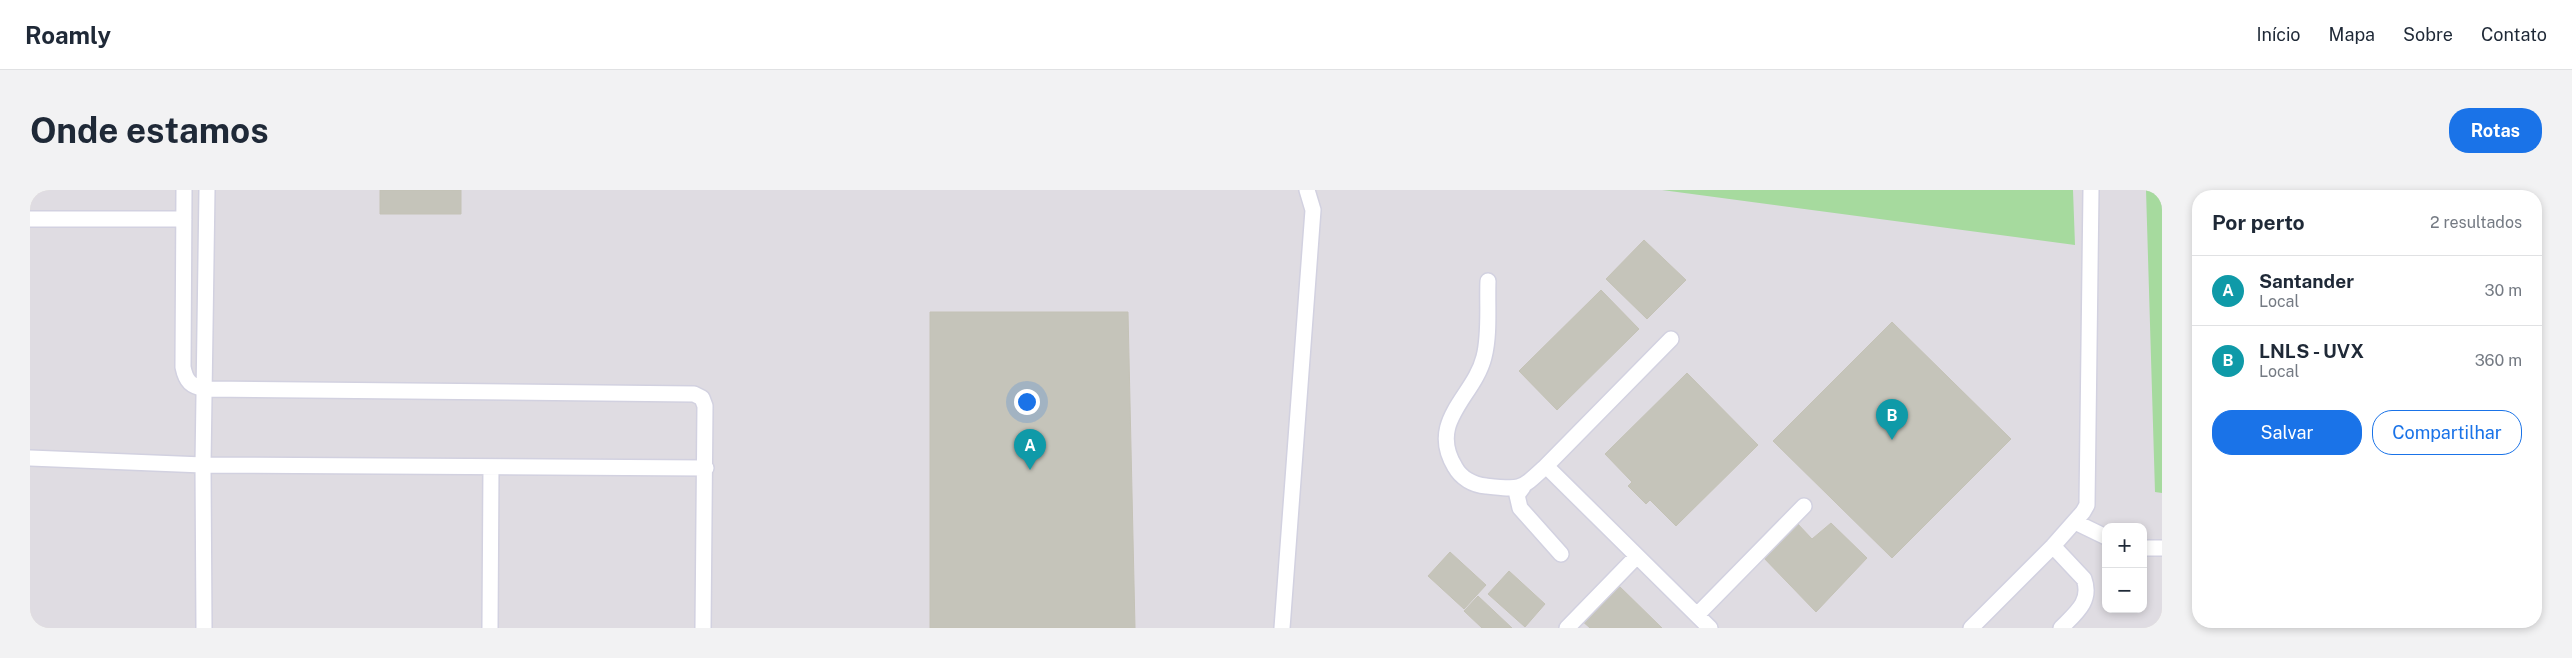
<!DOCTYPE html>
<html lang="pt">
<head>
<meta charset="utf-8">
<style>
	:root { --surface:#fff; --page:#f2f2f3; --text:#1f2937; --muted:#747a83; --line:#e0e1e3; --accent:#1a73e8 }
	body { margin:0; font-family:"Public Sans",sans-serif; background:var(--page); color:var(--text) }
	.controls { position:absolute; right:15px; bottom:15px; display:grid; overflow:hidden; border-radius:10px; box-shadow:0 2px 8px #0003 }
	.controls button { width:45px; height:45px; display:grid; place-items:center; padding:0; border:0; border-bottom:1px solid var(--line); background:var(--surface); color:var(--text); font:25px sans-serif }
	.you { position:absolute; left:996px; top:211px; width:18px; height:18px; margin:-12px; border:4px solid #fff; border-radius:50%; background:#1a73e8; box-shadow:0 0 0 8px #1a73e833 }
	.badge { display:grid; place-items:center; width:32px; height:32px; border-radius:50%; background:var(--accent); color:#fff; font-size:16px; font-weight:700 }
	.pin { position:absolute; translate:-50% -41px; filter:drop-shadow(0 1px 2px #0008) }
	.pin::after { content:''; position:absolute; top:26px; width:18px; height:15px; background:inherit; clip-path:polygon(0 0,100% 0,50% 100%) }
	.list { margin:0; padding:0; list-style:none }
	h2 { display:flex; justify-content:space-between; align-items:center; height:65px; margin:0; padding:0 20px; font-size:21px }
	h2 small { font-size:16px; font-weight:400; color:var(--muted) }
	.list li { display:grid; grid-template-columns:32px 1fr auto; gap:15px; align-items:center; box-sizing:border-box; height:70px; padding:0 20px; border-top:1px solid var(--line) }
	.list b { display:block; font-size:19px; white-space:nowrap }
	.list p { margin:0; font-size:16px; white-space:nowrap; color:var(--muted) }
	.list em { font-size:16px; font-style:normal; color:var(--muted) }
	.actions { display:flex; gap:10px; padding:15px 20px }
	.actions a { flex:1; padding:11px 0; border:1px solid var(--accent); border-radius:20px; text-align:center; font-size:18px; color:var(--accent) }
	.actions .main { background:var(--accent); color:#fff }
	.map { position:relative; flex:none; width:2132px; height:438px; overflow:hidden; border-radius:20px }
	header { display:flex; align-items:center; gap:30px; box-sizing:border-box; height:70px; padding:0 25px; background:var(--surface); border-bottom:1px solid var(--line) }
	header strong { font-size:24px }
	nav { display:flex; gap:28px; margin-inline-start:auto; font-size:18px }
	.intro { display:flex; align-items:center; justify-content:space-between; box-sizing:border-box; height:120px; padding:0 30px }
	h1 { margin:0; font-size:35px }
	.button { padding:12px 22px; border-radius:20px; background:var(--accent); color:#fff; font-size:18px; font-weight:700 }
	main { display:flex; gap:30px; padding:0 30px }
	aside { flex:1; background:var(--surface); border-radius:20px; box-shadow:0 2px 8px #0003 }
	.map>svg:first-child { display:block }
	.industrial { fill:#dfdce2; fill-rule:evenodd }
	.green { fill:#a6da9e }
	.building { fill:#c5c4ba; stroke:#c4c2b6 }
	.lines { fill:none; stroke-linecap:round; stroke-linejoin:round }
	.minor-casing { stroke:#d2d1e0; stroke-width:18 }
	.minor { stroke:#fff; stroke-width:15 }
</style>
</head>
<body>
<header>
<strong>Roamly</strong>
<nav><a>Início</a><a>Mapa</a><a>Sobre</a><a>Contato</a></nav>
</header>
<div class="intro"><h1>Onde estamos</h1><a class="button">Rotas</a></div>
<main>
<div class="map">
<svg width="2132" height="438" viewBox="0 0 2132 438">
	<rect width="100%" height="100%" fill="#e9e6dc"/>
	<path class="industrial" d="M 0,0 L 2132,0 L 2132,438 L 0,438 ZM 2076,337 L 2113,337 L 2113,419 L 2076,419 Z"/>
	<path class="green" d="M 1632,0 L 2043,0 L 2045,55 Z
		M 2116,0 L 2132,0 L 2132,303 L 2125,302 Z"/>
	<path class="building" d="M 350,0 L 431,0 L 431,24 L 350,24 Z
		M 1614,50 L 1656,90 L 1617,129 L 1576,89 Z
		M 1571,100 L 1609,139 L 1527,220 L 1489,181 Z
		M 900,122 L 1098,122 L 1105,438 L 900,438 Z
		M 1862,132 L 1981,249 L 1862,368 L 1743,251 Z
		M 1657,183 L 1728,255 L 1646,336 L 1620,310 L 1616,314 L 1598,296 L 1602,292 L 1575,264 Z
		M 1766,332 L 1782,349 L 1801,333 L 1837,368 L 1786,422 L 1731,365 Z
		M 1420,362 L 1456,395 L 1434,419 L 1398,386 Z
		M 1479,381 L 1515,414 L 1495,437 L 1458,404 Z
		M 1586,393 L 1632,438 L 1560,438 L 1550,429 Z
		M 1448,406 L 1482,438 L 1452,438 L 1434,421 Z"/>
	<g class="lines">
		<g class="minor-casing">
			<path id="minor" d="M 154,0 L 153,177 C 156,192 161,196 175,199 L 664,204 L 672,208 L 675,216 L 673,438
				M 0,29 L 154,29
				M 1458,91 C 1457,115 1460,144 1454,167 C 1444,207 1397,231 1425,277 C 1431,288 1443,295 1456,296 C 1492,300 1490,300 1516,276 L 1680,438
				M 0,268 L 173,275 L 177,0
				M 1516,276 L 1641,149
				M 1493,297 L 1487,305 L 1490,318 L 1531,364
				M 2045,332 L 2076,347
				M 2023,356 L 2054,389 C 2062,411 2046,423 2031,438
				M 2113,358 L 2132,358
				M 1667,425 L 1774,316
				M 174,438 L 173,275 L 676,278
				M 460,438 L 461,277
				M 1252,438 L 1283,20 L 1277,0
				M 1537,438 L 1607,366
				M 1941,438 L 2023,356 L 2053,322 L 2057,315 L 2061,0"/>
		</g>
		<use href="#minor" class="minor"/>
	</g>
</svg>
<div class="controls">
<button>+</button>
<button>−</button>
</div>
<div class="you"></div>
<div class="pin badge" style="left:1000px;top:280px;background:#0f9aa8">A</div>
<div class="pin badge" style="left:1862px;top:250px;background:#0f9aa8">B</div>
</div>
<aside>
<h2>Por perto<small>2 resultados</small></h2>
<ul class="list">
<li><span class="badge" style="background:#0f9aa8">A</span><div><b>Santander</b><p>Local</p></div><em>30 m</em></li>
<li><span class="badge" style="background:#0f9aa8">B</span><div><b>LNLS - UVX</b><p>Local</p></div><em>360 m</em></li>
</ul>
<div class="actions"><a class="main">Salvar</a><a>Compartilhar</a></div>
</aside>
</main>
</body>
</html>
